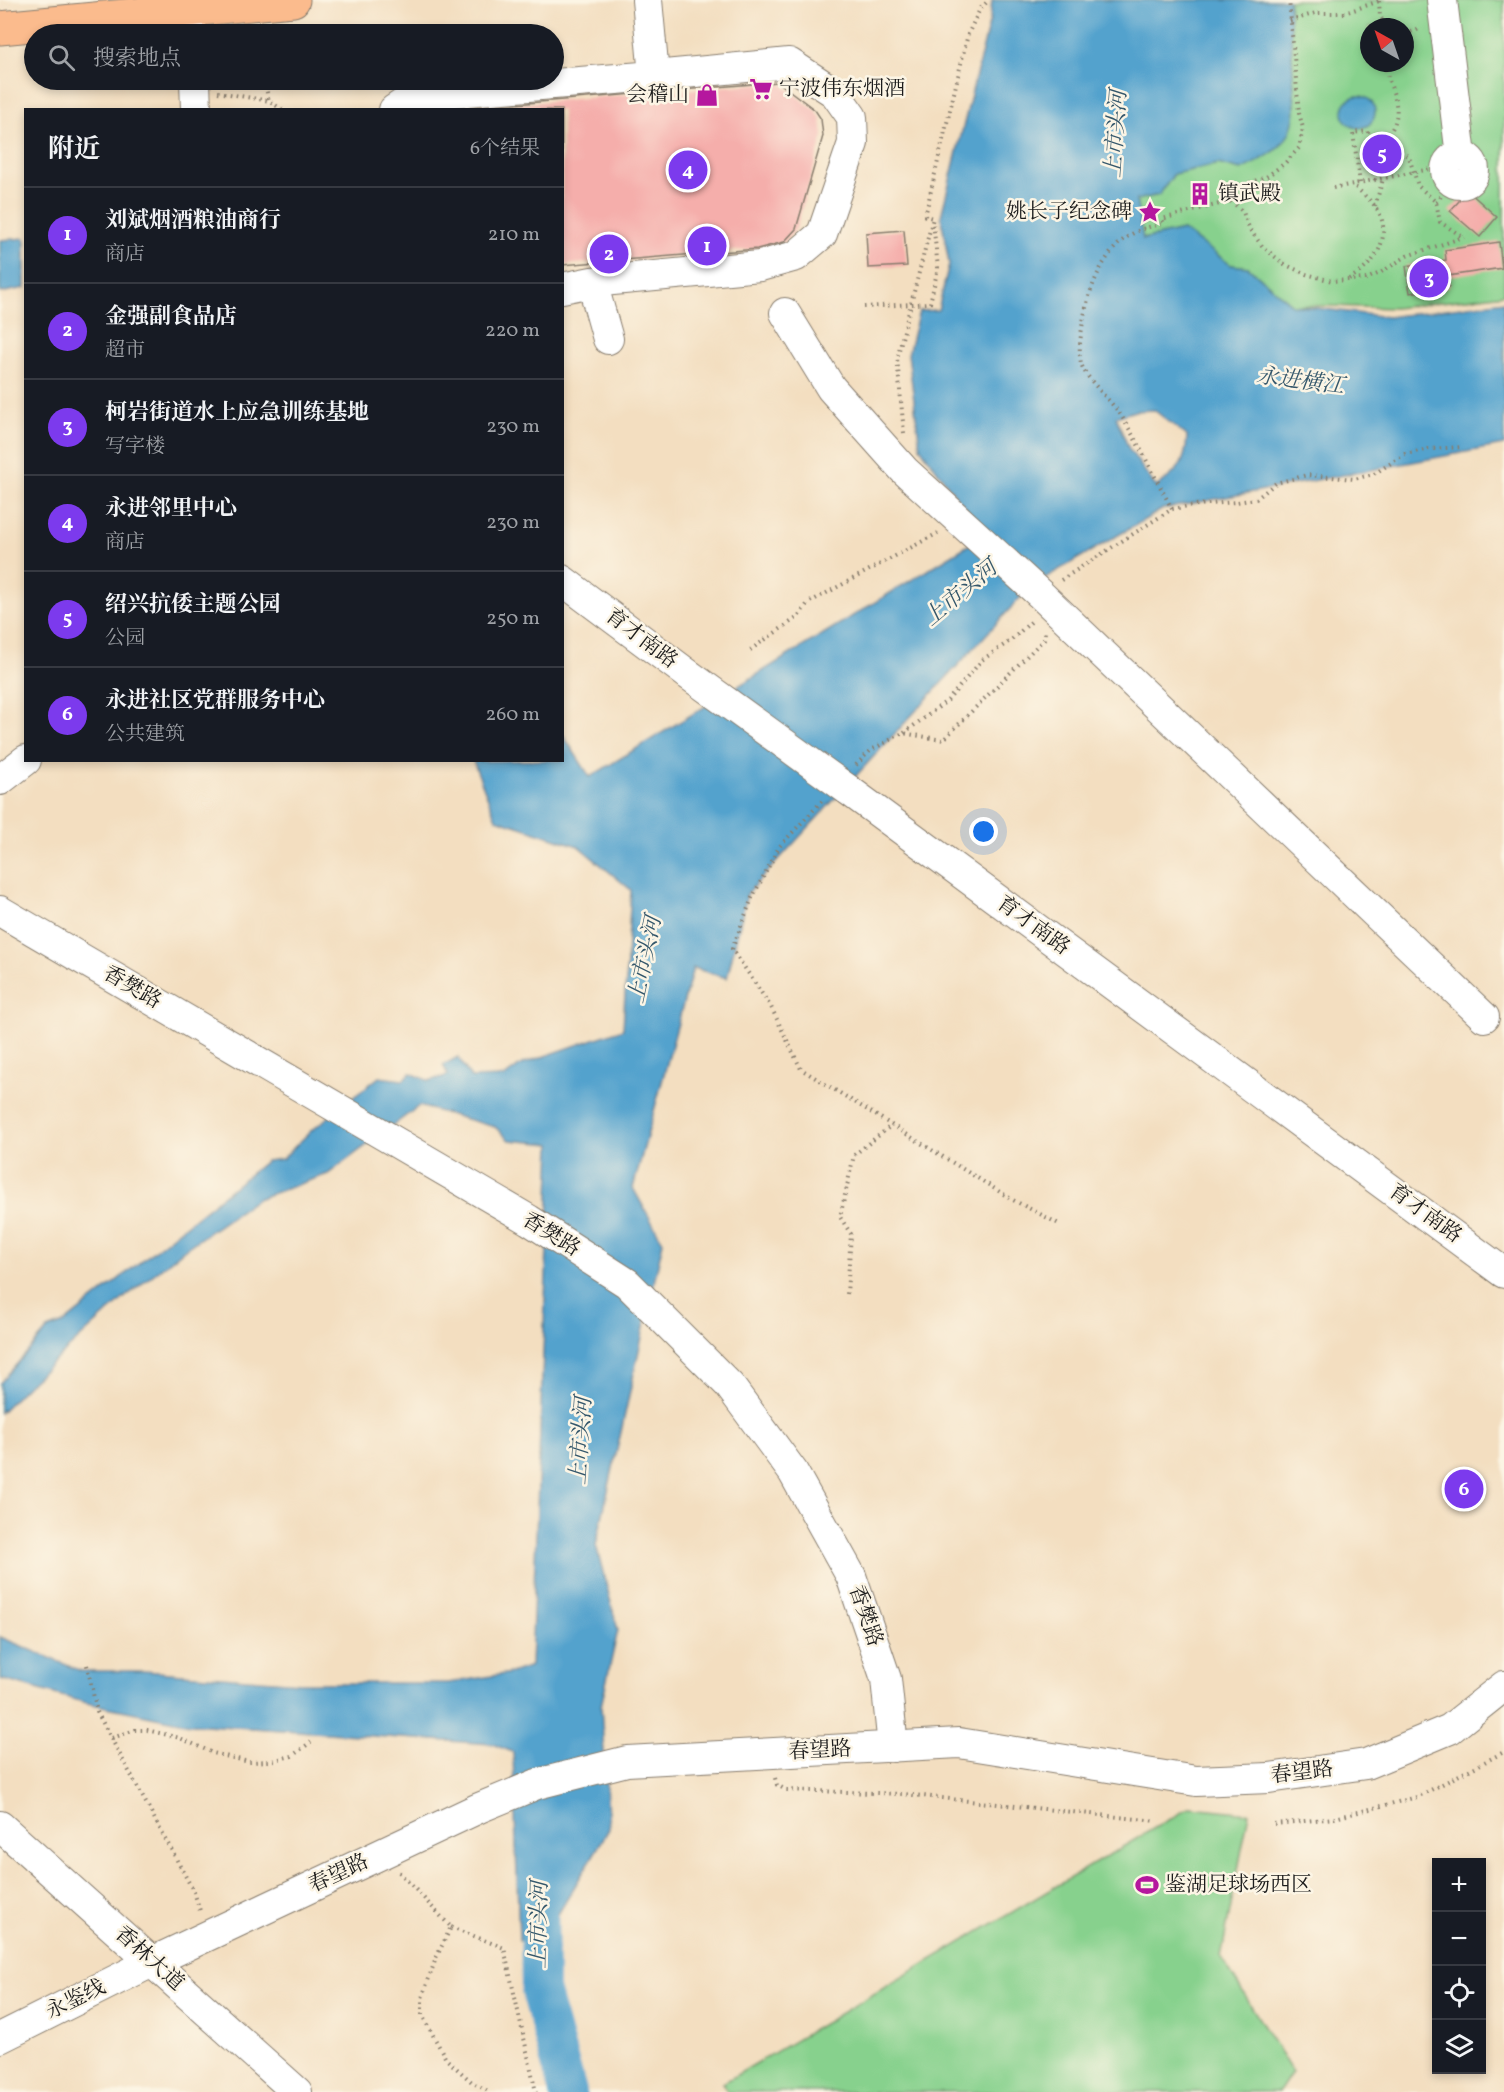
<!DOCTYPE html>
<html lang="zh">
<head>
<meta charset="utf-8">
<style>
	:root { --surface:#171b24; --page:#20242c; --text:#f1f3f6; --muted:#9ea1a6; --line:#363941; --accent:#7c3aed }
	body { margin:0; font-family:Vollkorn,"Noto Serif SC",serif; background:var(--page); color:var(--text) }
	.controls { position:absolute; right:18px; bottom:18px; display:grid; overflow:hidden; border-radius:0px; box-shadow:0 3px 9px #0003 }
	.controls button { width:54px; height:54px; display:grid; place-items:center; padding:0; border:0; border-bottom:2px solid var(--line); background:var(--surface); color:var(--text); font:30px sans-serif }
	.compass { position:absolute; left:1360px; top:18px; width:54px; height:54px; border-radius:50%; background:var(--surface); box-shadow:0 3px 9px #0003; rotate:320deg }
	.you { position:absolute; left:984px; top:832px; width:21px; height:21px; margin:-15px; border:4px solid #fff; border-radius:50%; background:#1a73e8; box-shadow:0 0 0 9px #1a73e833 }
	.badge { display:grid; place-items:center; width:39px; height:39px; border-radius:50%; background:var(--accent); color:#fff; font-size:20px; font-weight:700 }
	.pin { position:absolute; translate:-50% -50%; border:3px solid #fff; box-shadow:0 2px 6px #0006 }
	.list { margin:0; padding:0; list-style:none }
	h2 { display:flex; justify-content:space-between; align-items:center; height:78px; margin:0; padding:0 24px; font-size:26px }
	h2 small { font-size:20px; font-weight:400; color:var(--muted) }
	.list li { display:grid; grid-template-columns:39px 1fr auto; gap:18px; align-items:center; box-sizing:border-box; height:96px; padding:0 24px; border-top:2px solid var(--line) }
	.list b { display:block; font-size:22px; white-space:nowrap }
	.list p { margin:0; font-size:20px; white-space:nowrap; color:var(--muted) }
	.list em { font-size:20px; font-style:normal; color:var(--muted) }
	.icon { flex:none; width:33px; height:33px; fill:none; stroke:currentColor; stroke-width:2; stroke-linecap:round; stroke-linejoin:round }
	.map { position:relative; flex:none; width:1504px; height:2092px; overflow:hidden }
	.search { position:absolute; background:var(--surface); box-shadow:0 3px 9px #0003; left:24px; top:24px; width:540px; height:66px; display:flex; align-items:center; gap:15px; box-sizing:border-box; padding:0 21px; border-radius:33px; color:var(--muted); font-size:22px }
	.panel { position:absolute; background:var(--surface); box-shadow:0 3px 9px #0003; left:24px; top:108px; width:540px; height:654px; border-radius:0px }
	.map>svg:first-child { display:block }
	.green { fill:#87d18d; stroke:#527654; stroke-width:1.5; fill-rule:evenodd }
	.water { fill:#53a2cd; stroke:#385f74; stroke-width:1.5; fill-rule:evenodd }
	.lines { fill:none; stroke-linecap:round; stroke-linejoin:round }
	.river { stroke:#53a2cd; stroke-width:38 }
	.building { fill:#f5aeab }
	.minor-casing { stroke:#887d6e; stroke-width:32 }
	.major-casing { stroke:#887d6e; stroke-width:35 }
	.path { stroke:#887d6e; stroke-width:4; stroke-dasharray:1.5 4.5; stroke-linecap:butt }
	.minor { stroke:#fff; stroke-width:30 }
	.major { stroke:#fbbb8d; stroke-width:33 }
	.minor-bridge-casing { stroke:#887d6e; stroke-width:32; stroke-linecap:butt }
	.minor-bridge { stroke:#fff; stroke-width:30 }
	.labels { text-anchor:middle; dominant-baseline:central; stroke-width:5; stroke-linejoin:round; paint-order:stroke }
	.poi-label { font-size:21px; fill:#1c1c1c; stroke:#fcf5e5; text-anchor:start }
	.street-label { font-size:21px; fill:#1c1c1c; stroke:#fcf5e5 }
	.water-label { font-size:22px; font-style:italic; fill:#35586c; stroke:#fcf5e5 }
</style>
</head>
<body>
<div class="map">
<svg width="1504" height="2092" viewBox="0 0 1504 2092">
	<rect width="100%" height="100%" fill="#fcf5e5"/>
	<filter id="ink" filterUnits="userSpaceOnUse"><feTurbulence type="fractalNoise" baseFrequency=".0167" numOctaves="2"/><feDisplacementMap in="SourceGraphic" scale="12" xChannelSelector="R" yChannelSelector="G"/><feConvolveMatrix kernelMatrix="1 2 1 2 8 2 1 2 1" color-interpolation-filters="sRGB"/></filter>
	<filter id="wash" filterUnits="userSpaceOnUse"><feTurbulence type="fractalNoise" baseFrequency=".008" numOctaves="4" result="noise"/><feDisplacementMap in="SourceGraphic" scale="24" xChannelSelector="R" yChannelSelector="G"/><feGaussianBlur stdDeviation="1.35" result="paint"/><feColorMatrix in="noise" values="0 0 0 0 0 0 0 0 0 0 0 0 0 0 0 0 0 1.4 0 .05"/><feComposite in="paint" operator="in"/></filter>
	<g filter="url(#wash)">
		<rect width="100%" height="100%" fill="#f3dec0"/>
		<path class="green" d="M 1289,0 L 1504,0 L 1504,294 L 1395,308 L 1292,305 L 1248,267 L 1231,265 L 1183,230 L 1143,239 L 1136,200 L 1159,195 L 1174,174 L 1218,164 L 1241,170 L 1295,109 ZM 1369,27 L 1405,27 L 1405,63 L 1369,63 Z
			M 1190,1807 L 1249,1813 L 1221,1957 L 1292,2072 L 1279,2092 L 728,2092 L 723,2083 Z"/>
		<path class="water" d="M 992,0 L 1289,0 L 1295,109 C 1293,146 1270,155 1241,170 L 1218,164 L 1174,174 L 1159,195 L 1136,200 L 1143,239 L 1183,230 L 1231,265 L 1248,267 L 1292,305 L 1388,317 L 1504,301 L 1504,445 L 1163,509 L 1031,586 L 747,894 L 727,978 L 693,968 L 633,1188 L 663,1242 L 596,1545 L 618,1630 L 601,1706 L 609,1829 L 545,1936 L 519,1940 L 513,1752 L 492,1744 L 190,1724 L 87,1703 L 0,1679 L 0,1637 L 81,1671 L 144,1671 L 300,1683 L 448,1683 L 511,1673 L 531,1666 L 551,1144 L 509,1140 L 495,1127 L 419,1106 L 328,1174 L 257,1199 L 185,1249 L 123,1299 L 29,1384 L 0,1413 L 0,1383 L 48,1329 L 64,1323 L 266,1161 L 282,1159 L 312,1130 L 379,1077 L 403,1080 L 411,1073 L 429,1081 L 448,1075 L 443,1065 L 458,1057 L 471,1078 L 504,1077 L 522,1064 L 623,1029 L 631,890 L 578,846 L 496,819 L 473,761 L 562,760 L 563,735 L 590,777 L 988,533 L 957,498 L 920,447 L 908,354 L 919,311 L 938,310 L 949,264 L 941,216 L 990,19 ZM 1154,410 L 1187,436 C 1186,465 1178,471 1156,487 L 1129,449 L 1116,417 L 1135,411 Z
			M1343 112a16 16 0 1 1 32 0a16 16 0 1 1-32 0Z
			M 25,238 L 25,288 L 0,293 L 0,240 Z"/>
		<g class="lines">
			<path class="river" d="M 539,1888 L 540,1990 L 568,2092"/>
		</g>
		<g id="blocks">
			<path class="building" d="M 778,82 L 815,110 L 821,119 L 823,136 L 796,229 L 784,242 L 757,249 L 562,265 L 562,110 L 493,110 L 492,106 Z
				M 1468,191 L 1497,217 L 1480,237 L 1450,211 Z
				M 904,230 L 907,266 L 868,268 L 866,233 Z
				M 1499,242 L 1502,268 L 1448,276 L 1449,287 L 1410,293 L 1406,266 L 1446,260 L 1445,250 Z"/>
		</g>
	</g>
	<g filter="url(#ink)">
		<use href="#blocks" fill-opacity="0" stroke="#887d6e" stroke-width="1.5"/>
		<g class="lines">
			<g class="minor-casing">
				<path id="minor" d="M 188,0 L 192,34
					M 647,0 L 654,76
					M 1442,0 L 1461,156
					M 195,80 L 196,110
					M 394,110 L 416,95 L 654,76 L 789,63 L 835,93 L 852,117 L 853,143 L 822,234 L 796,256 L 760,266 L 592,282 L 562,288
					M1446 170a14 14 0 1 1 28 0a14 14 0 1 1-28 0Z
					M 592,282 L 608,339
					M 785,313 L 831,388 L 904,470 L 1040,594 L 1484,1017
					M 562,580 L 689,675
					M 0,780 L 26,760
					M 847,789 L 1504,1273
					M 0,911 L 529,1220 L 627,1283 L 729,1385 L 793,1472 L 851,1576 L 886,1679 L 893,1747
					M 0,1826 L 297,2092
					M 0,2038 L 152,1962 L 479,1808 L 537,1784 L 627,1761 L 959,1743 L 1196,1781 L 1269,1778 L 1366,1764 L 1450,1729 L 1504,1686"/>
			</g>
			<g class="major-casing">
				<path id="major" d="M 0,28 L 293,0"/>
			</g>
			<path class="path" d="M 1379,1 L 1380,17 L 1388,27
				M 1290,21 L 1316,13 L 1345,13 L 1379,1
				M 1405,33 L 1415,31 L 1421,28
				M 264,80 L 269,101
				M 218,92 L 269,101 L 283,110
				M 1386,141 L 1409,157 L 1418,186 L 1436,202 L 1440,222 L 1463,237
				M 1371,149 C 1384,142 1386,141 1393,127 C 1404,105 1387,85 1385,63
				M 1360,183 L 1353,133 L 1368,131 L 1375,180
				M 1333,188 L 1441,167
				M 1231,201 L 1243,212 L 1250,230 L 1263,247 L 1284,264 L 1306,274 L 1332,281 L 1366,279 L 1380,273 L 1407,256 L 1464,237
				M 1436,202 L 1453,183
				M 1375,206 L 1383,179
				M 1349,279 C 1355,275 1363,271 1368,265 C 1385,248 1389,223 1374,205 C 1368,198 1360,191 1353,185
				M 864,307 L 930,303 L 938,268 L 933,222
				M 904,433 L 897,358 L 933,218 L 925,216 L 968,34 L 980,9 L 989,0
				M 1172,509 C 1156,479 1140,446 1122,417 C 1112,401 1085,379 1081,363 C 1078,350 1081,335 1083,322 C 1089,286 1107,239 1146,228 C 1151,226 1158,225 1164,224 L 1162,219 L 1231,201 L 1240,186 L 1266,177 L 1285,163 L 1299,148 L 1303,128 L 1299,113 L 1289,0
				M 1061,580 L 1172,509 L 1195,505 L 1237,502 L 1256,499 L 1276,483 L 1307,475 L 1354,479 L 1374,474 L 1405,454 L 1429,449 L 1463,447
				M 750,650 L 798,617 L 808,603 L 938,533
				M 904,733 L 948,700 L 982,660 L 1010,641 L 1033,620
				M 856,765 L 871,750 L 903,733 L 943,740 L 1044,639 L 1045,632
				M 822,801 L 779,847 L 752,898 L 732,949 L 771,1007 L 801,1069 L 1013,1200 L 1061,1225
				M 847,1294 L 851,1234 L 840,1217 L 854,1155 L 892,1125
				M 87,1665 L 97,1712 L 194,1892 L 201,1914
				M 112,1738 L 135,1730 L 147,1730 L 180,1738 L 213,1753 L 249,1762 L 270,1761 L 292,1756 L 311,1742
				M 775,1778 L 777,1785 L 786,1790 L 904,1794 L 1156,1821
				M 1274,1824 L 1335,1818 L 1417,1797 L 1504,1752
				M 399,1872 L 451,1927 L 436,1958 L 422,1998 L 422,2015 L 446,2059 L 473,2083 L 490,2092
				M 451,1927 L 504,1948 L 536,2092"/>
			<use href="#minor" class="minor"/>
			<use href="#major" class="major"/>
			<g class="minor-bridge-casing">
				<path id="minor-bridge" d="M 689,675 L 847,789"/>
			</g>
			<use href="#minor-bridge" class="minor-bridge"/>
		</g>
	</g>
	<defs>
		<g id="supermarket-bare" transform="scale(1.8)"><path d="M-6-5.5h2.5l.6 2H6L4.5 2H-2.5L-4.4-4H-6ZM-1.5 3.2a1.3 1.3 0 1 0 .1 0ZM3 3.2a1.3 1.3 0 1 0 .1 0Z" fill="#b5179e" stroke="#fcf5e5" stroke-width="2.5" paint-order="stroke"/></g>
		<g id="shop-bare" transform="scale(1.8)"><path d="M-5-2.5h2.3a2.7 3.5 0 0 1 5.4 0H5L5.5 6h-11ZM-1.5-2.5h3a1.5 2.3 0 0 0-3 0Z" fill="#b5179e" stroke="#fcf5e5" stroke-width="2.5" paint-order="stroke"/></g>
		<g id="building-bare" transform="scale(1.8)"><path d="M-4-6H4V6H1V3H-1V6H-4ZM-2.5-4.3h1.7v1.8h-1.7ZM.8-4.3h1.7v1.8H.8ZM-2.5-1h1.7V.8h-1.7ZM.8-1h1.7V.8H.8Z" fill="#b5179e" stroke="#fcf5e5" stroke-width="2.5" paint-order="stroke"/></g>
		<g id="sight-bare" transform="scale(1.8)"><path d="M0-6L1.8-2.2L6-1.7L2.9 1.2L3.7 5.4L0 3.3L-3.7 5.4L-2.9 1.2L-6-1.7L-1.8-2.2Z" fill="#b5179e" stroke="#fcf5e5" stroke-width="2.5" paint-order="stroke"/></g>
		<g id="stadium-bare" transform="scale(1.8)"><path d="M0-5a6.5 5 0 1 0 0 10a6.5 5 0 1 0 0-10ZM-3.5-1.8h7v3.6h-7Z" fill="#b5179e" stroke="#fcf5e5" stroke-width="2.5" paint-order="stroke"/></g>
	</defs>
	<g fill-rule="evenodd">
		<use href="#supermarket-bare" x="761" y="89"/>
		<use href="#shop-bare" x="707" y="95"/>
		<use href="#building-bare" x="1200" y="194"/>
		<use href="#sight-bare" x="1150" y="212"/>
		<use href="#stadium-bare" x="1147" y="1885"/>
	</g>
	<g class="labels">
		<g class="poi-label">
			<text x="779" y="89">宁波伟东烟酒</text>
			<text x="689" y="95" text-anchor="end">会稽山</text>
			<text x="1218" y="194">镇武殿</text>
			<text x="1132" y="212" text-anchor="end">姚长子纪念碑</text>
			<text x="1165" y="1885">鉴湖足球场西区</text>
		</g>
		<g class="street-label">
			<text transform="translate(641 639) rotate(37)">育才南路</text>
			<text transform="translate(1033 926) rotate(36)">育才南路</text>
			<text transform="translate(132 988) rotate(30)">香樊路</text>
			<text transform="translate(1425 1214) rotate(36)">育才南路</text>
			<text transform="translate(551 1235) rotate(32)">香樊路</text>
			<text transform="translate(865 1616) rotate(71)">香樊路</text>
			<text transform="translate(820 1751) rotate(-3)">春望路</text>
			<text transform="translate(1302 1773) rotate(-7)">春望路</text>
			<text transform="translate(339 1874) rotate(-25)">春望路</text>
			<text transform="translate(149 1959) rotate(42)">香林大道</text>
			<text transform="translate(76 2000) rotate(-26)">永鉴线</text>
		</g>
		<g class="water-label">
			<text transform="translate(1117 134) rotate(-86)">上市头河</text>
			<text transform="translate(1300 382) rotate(7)">永进横江</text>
			<text transform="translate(961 594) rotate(-40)">上市头河</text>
			<text transform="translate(646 960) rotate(-78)">上市头河</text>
			<text transform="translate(582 1441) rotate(-86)">上市头河</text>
			<text transform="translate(540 1925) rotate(-89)">上市头河</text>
		</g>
	</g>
</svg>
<div class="controls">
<button>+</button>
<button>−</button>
<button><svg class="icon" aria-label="locate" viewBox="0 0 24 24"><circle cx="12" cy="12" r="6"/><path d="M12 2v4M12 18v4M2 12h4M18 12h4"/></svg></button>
<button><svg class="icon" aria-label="layers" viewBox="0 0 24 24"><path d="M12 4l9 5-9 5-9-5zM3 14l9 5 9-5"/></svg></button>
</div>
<svg class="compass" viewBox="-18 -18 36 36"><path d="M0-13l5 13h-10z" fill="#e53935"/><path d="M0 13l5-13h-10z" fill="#9ea1a6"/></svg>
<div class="you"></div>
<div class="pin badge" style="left:707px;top:246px">1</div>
<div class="pin badge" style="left:609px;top:254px">2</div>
<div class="pin badge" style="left:1429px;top:278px">3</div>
<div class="pin badge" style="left:688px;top:170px">4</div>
<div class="pin badge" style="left:1382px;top:154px">5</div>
<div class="pin badge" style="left:1464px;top:1489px">6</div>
<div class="search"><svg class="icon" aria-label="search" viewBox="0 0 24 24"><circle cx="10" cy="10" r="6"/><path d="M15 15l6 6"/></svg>搜索地点</div>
<section class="panel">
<h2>附近<small>6个结果</small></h2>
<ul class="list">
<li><span class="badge">1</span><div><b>刘斌烟酒粮油商行</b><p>商店</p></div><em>210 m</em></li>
<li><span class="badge">2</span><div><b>金强副食品店</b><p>超市</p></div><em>220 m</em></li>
<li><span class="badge">3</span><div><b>柯岩街道水上应急训练基地</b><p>写字楼</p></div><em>230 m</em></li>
<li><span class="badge">4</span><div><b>永进邻里中心</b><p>商店</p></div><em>230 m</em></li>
<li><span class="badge">5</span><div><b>绍兴抗倭主题公园</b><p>公园</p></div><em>250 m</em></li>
<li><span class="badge">6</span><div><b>永进社区党群服务中心</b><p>公共建筑</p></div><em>260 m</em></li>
</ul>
</section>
</div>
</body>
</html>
